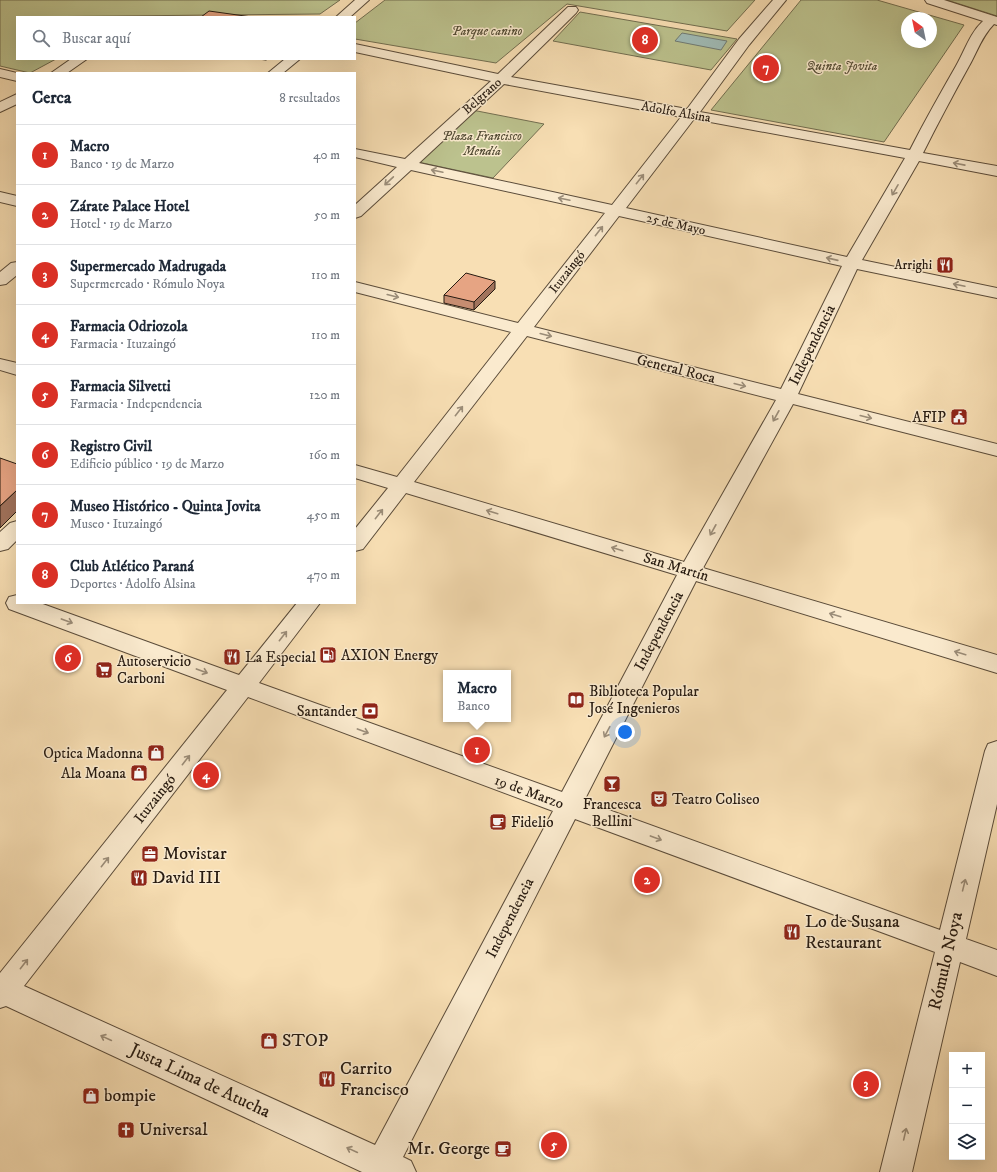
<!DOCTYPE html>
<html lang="es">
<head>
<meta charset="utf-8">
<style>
	:root { --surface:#fff; --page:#f2f2f3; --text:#1f2937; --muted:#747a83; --line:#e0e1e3; --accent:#d93025 }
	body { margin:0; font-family:"IM FELL DW Pica",serif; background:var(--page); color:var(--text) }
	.controls { position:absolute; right:12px; bottom:12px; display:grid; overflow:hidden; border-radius:0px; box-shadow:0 4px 16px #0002 }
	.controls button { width:36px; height:36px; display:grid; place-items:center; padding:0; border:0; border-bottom:1px solid var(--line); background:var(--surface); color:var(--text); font:20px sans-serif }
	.compass { position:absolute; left:901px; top:12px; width:36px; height:36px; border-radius:50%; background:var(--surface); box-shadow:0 4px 16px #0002; rotate:327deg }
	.you { position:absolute; left:625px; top:732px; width:14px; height:14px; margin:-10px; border:3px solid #fff; border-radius:50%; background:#1a73e8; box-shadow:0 0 0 6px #1a73e833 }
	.badge { display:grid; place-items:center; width:26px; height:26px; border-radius:50%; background:var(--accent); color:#fff; font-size:13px; font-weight:700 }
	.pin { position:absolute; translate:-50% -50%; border:2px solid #fff; box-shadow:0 1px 4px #0006 }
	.popup { position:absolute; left:443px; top:670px; width:68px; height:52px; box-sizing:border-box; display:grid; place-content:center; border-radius:0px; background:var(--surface); filter:drop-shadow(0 1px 3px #0005); font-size:13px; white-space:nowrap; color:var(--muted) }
	.popup b { font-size:15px; color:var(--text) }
	.popup::after { content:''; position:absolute; left:50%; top:100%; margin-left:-8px; border:8px solid transparent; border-top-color:var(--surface) }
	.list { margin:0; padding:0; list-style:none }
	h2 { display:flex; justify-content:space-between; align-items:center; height:52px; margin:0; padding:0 16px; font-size:17px }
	h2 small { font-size:13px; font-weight:400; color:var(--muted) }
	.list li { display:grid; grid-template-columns:26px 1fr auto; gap:12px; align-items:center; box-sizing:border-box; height:60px; padding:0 16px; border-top:1px solid var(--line) }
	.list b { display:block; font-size:15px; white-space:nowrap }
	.list p { margin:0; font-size:13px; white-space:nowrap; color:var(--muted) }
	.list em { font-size:13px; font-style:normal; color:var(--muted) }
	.icon { flex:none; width:22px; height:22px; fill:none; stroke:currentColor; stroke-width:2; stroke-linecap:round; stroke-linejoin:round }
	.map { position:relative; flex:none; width:997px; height:1172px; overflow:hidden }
	.search { position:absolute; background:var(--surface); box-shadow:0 4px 16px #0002; left:16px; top:16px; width:340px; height:44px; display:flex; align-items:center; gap:10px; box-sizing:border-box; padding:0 14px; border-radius:0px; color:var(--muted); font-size:15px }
	.panel { position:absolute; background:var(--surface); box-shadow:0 4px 16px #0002; left:16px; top:72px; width:340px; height:532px; border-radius:0px }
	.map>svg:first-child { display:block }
	.green { fill:#bcc28e; stroke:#726e50; fill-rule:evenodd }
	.water { fill:#a0bbb6; stroke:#707b74 }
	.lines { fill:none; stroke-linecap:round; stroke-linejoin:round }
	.minor-casing { stroke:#5b4c3a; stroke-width:2 }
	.minor { fill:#faeace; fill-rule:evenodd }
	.wall { fill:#c68d71; stroke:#271b11 }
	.shaded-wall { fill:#a1735c; stroke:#271b11 }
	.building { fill:#e6a483; stroke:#271b11 }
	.oneway { stroke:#9b8d79 }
	.labels { text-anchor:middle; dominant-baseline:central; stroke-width:3; stroke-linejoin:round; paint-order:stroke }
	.far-park-label { font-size:13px; font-style:italic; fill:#544d36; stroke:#faeace }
	.far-street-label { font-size:13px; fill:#271b11; stroke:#faeace }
	.far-poi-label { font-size:13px; fill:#271b11; stroke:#faeace; text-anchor:end }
	.street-label { font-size:15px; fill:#271b11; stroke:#faeace }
	.poi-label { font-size:15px; fill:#271b11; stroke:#faeace; text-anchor:start }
	.near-poi-label { font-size:18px; fill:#271b11; stroke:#faeace; text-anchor:start }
	.near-street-label { font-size:18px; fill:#271b11; stroke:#faeace }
</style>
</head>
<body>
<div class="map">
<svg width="997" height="1172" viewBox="0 0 997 1172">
	<rect width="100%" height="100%" fill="#f8dfb4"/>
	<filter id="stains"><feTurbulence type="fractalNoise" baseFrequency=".005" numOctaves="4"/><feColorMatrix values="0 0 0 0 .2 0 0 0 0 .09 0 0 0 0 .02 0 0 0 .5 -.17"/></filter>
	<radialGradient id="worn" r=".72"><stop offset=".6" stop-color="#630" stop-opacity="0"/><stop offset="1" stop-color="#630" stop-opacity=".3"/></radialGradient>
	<path class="green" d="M 0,0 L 340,0 L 320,14 L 17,17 L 17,59 L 56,59 L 30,73 L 0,66 Z
		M 385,0 L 755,0 L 727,31 L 567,4 L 496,63 L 355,39 L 355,23 Z
		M 801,0 L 877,0 L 964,25 L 884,142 L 711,110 ZM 907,18 L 931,18 L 931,42 L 907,42 Z
		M 947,0 L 997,0 L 997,16 Z
		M 580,12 L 737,39 L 711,70 L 553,41 Z
		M 472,110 L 544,124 L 493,178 L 418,162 Z"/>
	<path class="water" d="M 682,33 L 727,41 L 721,50 L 675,41 Z"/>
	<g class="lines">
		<g class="minor-casing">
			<path id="minor" d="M 355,0 L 369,0 L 350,17 L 336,17 Z
				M 773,0 L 786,0 L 749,45 L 700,112 L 910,150 C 924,122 940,94 956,66 C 965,50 970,33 983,21 L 927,3 L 925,0 L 944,0 L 997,17 L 997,25 L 994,24 C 982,36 977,52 969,66 C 953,95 938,123 923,153 L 997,166 L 997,176 L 919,161 L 862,260 L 997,288 L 997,298 L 857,269 L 798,394 L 997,444 L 997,456 L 793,404 L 703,568 L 997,655 L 997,673 L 696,581 L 584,801 L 940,930 L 985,751 L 988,744 L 997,741 L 997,804 L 966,939 L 997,950 L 997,976 L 960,962 L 912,1172 L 880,1172 L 935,952 L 575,819 L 403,1157 L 411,1161 L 416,1172 L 362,1172 L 6,1006 L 0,1008 L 0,973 L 227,690 L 9,609 L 6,603 L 9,597 L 17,595 L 17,603 L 40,603 L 239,675 L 297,603 L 320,603 L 259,683 L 562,792 L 677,575 L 406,493 L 363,549 L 355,551 L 355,529 L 388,488 L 355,478 L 355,465 L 397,477 L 511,332 L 355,292 L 355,282 L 518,323 L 605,213 L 411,170 L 361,216 L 355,218 L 355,205 L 397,167 L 355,157 L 355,149 L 405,159 L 491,81 L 355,52 L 355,44 L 498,74 L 568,7 L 576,7 L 578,10 L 576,13 L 511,77 L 687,109 L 739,39 ZM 504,84 L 681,117 L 612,205 L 419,163 ZM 694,119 L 905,158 L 847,257 L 626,208 ZM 619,216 L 842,266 L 781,389 L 534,327 ZM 527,336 L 776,400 L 684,562 L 414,482 ZM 248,697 L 553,811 L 375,1145 L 24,986 Z
				M 71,59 L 87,59 L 67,73 L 51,73 Z
				M 285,59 L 300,59 L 283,73 L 268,73 Z
				M 0,69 L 17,73 L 17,81 L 0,77 Z
				M 17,94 L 17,104 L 0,112 L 0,102 Z
				M 0,192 L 17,196 L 17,206 L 0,202 Z
				M 17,262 L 17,275 L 6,284 L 0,285 L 0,272 L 11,263 Z
				M 0,359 L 17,363 L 17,375 L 0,370 Z
				M 17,521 L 17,540 L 8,549 L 0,551 L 0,532 L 10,523 Z"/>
		</g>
		<use href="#minor" class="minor"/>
	</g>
	<path class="wall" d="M 258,59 L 268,59 L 266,60 Z
		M 495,289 L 474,310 L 444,303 L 444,295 Z"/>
	<path class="shaded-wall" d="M 495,281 L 495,289 L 474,310 L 474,302 Z
		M 17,490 L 17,511 L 0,528 L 0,506 Z"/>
	<path class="building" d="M 209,11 L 252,17 L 201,17 Z
		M 466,273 L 495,281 L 474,302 L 444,295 Z
		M 0,458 L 17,464 L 17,490 L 0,506 Z"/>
	<defs><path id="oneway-shaft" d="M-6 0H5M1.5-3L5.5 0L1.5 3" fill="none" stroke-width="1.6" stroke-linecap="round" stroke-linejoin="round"/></defs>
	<g class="oneway">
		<use href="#oneway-shaft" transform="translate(959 164) rotate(-169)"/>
		<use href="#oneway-shaft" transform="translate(437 171) rotate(-168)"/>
		<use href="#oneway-shaft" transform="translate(640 179) rotate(-52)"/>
		<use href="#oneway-shaft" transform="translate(389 181) rotate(137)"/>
		<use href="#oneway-shaft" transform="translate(895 190) rotate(120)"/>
		<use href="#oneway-shaft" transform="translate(564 199) rotate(-168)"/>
		<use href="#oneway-shaft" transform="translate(599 231) rotate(-52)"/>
		<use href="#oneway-shaft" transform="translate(832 259) rotate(-167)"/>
		<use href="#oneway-shaft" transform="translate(959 285) rotate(-168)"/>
		<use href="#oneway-shaft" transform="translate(393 296) rotate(14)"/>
		<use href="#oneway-shaft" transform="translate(546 335) rotate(14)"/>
		<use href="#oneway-shaft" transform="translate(740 385) rotate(14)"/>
		<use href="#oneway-shaft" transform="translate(459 411) rotate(-52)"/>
		<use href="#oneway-shaft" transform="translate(776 416) rotate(119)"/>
		<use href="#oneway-shaft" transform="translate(866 417) rotate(14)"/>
		<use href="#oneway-shaft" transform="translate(492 512) rotate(-163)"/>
		<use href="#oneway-shaft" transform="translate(379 514) rotate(-52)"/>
		<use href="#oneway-shaft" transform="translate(713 530) rotate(119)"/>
		<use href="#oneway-shaft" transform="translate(617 549) rotate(-163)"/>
		<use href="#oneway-shaft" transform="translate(835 615) rotate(-163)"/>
		<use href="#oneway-shaft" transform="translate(67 621) rotate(20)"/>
		<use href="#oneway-shaft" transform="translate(283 636) rotate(-52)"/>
		<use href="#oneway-shaft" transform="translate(960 653) rotate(-163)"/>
		<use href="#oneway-shaft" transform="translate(202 671) rotate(20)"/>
		<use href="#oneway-shaft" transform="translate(363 731) rotate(20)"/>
		<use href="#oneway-shaft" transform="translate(607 732) rotate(118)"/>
		<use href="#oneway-shaft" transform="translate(186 760) rotate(-52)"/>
		<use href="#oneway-shaft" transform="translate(656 838) rotate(20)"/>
		<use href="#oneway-shaft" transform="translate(105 862) rotate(-52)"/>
		<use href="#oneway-shaft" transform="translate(964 885) rotate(-76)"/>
		<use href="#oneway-shaft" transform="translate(24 964) rotate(-52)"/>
		<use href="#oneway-shaft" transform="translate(106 1038) rotate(-155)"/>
		<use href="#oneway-shaft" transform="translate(905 1134) rotate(-77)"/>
		<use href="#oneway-shaft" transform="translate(352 1150) rotate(-155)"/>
	</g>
	<defs>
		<g id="restaurant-square" transform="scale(0.9)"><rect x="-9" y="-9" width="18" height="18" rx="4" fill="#8f2418" stroke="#faeace"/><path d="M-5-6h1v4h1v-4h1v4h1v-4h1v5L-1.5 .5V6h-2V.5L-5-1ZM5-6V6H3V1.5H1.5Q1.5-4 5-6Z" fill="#fff"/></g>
		<g id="civic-square" transform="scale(0.9)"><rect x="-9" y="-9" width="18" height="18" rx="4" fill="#8f2418" stroke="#faeace"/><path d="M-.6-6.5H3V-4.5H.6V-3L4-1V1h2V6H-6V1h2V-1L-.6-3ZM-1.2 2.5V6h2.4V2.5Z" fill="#fff"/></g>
		<g id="fuel-square" transform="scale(0.9)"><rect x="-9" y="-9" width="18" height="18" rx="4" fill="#8f2418" stroke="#faeace"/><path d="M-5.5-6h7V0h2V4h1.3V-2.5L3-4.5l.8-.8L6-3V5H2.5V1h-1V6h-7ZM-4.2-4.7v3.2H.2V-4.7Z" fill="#fff"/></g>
		<g id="supermarket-square" transform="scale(0.9)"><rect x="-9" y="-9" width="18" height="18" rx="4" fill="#8f2418" stroke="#faeace"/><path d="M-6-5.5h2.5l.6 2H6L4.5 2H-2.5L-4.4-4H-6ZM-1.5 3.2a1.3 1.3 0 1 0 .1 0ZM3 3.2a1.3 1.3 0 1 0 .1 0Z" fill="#fff"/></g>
		<g id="library-square" transform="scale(0.9)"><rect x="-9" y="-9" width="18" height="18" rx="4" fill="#8f2418" stroke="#faeace"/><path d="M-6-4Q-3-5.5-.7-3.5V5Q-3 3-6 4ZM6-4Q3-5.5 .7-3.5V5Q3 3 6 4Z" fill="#fff"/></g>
		<g id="bank-square" transform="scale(0.9)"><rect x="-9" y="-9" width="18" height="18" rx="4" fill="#8f2418" stroke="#faeace"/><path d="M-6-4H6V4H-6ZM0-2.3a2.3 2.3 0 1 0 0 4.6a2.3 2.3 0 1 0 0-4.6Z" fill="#fff"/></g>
		<g id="shop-square" transform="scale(0.9)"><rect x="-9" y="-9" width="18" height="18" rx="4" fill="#8f2418" stroke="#faeace"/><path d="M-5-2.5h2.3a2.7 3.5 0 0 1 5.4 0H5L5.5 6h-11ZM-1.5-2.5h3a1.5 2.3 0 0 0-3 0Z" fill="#fff"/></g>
		<g id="bar-square" transform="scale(0.9)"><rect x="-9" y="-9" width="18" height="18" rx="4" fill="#8f2418" stroke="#faeace"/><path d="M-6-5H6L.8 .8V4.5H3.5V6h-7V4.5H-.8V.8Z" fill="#fff"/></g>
		<g id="theatre-square" transform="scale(0.9)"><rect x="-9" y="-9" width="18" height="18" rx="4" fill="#8f2418" stroke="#faeace"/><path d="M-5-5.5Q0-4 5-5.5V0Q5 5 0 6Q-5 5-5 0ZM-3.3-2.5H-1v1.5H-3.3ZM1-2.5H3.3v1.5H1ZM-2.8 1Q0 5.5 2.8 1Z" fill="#fff"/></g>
		<g id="cafe-square" transform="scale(0.9)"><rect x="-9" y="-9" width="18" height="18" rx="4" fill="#8f2418" stroke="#faeace"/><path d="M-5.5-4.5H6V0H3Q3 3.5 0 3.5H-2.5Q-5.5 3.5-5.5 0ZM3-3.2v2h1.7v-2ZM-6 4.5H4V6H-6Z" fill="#fff"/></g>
		<g id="office-square" transform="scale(0.9)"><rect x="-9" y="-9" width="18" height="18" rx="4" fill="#8f2418" stroke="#faeace"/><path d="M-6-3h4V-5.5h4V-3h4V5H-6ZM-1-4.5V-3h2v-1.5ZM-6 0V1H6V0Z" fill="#fff"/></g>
		<g id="church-square" transform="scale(0.9)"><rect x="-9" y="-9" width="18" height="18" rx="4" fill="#8f2418" stroke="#faeace"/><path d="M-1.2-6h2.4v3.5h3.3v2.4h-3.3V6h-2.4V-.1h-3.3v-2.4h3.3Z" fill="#fff"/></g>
	</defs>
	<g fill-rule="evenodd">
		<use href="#restaurant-square" x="945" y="265"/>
		<use href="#civic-square" x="959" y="417"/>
		<use href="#fuel-square" x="328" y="655"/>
		<use href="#restaurant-square" x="232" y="657"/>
		<use href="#supermarket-square" x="104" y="670"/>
		<use href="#library-square" x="576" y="700"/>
		<use href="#bank-square" x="370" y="711"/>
		<use href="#shop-square" x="156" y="753"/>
		<use href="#shop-square" x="139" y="773"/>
		<use href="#bar-square" x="612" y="784"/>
		<use href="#theatre-square" x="659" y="799"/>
		<use href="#cafe-square" x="498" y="822"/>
		<use href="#office-square" x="150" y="854"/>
		<use href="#restaurant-square" x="139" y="878"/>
		<use href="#restaurant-square" x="792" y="932"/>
		<use href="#shop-square" x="269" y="1041"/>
		<use href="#restaurant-square" x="327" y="1079"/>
		<use href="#shop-square" x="91" y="1096"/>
		<use href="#church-square" x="126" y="1130"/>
		<use href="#cafe-square" x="503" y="1149"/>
	</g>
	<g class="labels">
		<g class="far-park-label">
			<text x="487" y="31">Parque canino</text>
			<text x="842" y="66">Quinta Jovita</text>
			<text x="482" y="136">Plaza Francisco<tspan x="482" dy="15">Mendía</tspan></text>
		</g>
		<g class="far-street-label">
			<text transform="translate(482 96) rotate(-42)">Belgrano</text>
			<text transform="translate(676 112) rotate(10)">Adolfo Alsina</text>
			<text transform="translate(676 224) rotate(13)">25 de Mayo</text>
			<text transform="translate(567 272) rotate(-52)">Ituzaingó</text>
		</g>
		<g class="far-poi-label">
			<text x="932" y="265">Arrighi</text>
		</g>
		<g class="street-label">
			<text transform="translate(812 345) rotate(-64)">Independencia</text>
			<text transform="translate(676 369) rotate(14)">General Roca</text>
			<text transform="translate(676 567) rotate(17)">San Martín</text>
			<text transform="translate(659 631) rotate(-62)">Independencia</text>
			<text transform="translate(529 792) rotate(20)">19 de Marzo</text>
			<text transform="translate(155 799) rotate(-52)">Ituzaingó</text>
			<text transform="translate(510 918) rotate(-63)">Independencia</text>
		</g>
		<g class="poi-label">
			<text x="946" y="417" text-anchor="end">AFIP</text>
			<text x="341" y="655">AXION Energy</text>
			<text x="245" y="657">La Especial</text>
			<text x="117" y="661">Autoservicio<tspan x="117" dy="17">Carboni</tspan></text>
			<text x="589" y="691">Biblioteca Popular<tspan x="589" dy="17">José Ingenieros</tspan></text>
			<text x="357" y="711" text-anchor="end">Santander</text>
			<text x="143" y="753" text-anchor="end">Optica Madonna</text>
			<text x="126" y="773" text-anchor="end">Ala Moana</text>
			<text x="672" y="799">Teatro Coliseo</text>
			<text x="612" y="804" text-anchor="middle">Francesca<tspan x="612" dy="17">Bellini</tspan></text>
			<text x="511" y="822">Fidelio</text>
		</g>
		<g class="near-poi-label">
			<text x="163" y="854">Movistar</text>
			<text x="152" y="878">David III</text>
			<text x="805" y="922">Lo de Susana<tspan x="805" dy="21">Restaurant</tspan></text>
			<text x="282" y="1041">STOP</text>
			<text x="340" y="1069">Carrito<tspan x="340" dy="21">Francisco</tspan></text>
			<text x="104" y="1096">bompie</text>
			<text x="139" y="1130">Universal</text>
			<text x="490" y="1149" text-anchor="end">Mr. George</text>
		</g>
		<g class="near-street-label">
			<text transform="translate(946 961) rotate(-77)">Rómulo Noya</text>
			<text transform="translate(200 1081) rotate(25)">Justa Lima de Atucha</text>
		</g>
	</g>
	<rect width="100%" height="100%" filter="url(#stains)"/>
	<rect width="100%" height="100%" fill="url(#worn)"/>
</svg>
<div class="controls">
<button>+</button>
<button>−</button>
<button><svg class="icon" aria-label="layers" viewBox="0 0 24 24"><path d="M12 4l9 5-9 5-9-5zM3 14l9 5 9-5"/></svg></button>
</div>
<svg class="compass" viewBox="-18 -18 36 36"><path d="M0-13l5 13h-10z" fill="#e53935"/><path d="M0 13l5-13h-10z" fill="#747a83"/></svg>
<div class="you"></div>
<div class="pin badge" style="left:477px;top:750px">1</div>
<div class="popup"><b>Macro</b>Banco</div>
<div class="pin badge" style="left:647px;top:880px">2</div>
<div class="pin badge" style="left:866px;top:1084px">3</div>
<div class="pin badge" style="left:206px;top:775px">4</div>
<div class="pin badge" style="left:554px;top:1145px">5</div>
<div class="pin badge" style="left:68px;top:658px">6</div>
<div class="pin badge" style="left:766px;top:68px">7</div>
<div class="pin badge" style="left:645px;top:40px">8</div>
<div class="search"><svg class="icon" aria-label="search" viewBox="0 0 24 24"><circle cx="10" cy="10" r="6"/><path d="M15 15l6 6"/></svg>Buscar aquí</div>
<section class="panel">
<h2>Cerca<small>8 resultados</small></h2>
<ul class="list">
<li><span class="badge">1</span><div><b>Macro</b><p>Banco · 19 de Marzo</p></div><em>40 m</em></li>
<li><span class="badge">2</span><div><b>Zárate Palace Hotel</b><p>Hotel · 19 de Marzo</p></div><em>50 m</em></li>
<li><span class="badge">3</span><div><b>Supermercado Madrugada</b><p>Supermercado · Rómulo Noya</p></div><em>110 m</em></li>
<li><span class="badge">4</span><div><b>Farmacia Odriozola</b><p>Farmacia · Ituzaingó</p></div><em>110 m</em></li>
<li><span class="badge">5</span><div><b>Farmacia Silvetti</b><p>Farmacia · Independencia</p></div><em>120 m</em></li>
<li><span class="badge">6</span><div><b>Registro Civil</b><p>Edificio público · 19 de Marzo</p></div><em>160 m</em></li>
<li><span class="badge">7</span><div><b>Museo Histórico - Quinta Jovita</b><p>Museo · Ituzaingó</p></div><em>450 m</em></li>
<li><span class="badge">8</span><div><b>Club Atlético Paraná</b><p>Deportes · Adolfo Alsina</p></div><em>470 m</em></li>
</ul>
</section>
</div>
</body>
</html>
